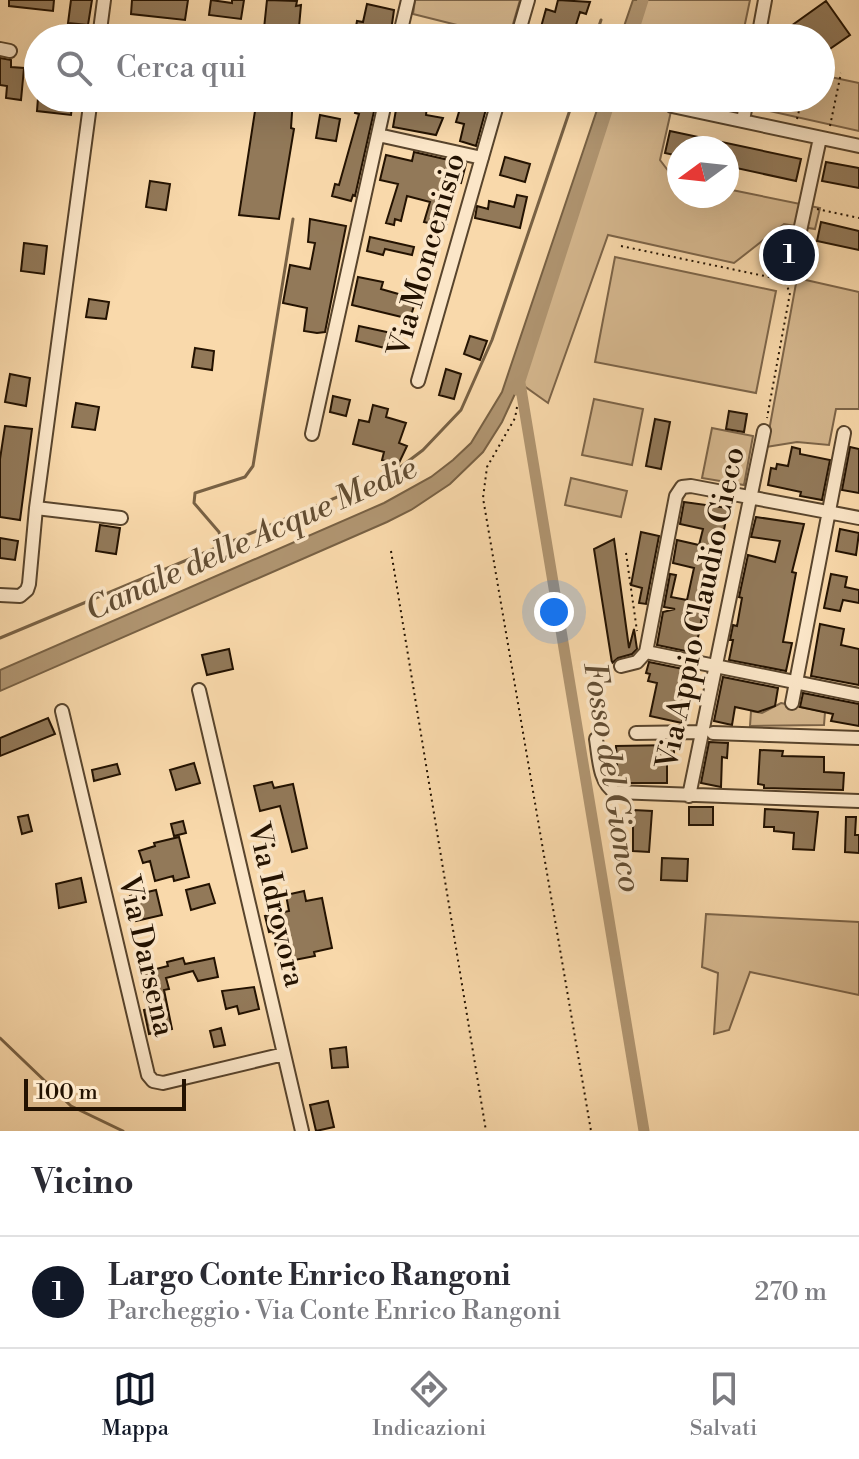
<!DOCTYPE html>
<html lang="it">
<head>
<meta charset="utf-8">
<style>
	:root { --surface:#fff; --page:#f7f7f7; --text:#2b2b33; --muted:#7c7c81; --line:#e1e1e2; --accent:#111827 }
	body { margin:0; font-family:"Libre Bodoni",serif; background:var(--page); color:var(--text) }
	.compass { position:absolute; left:667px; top:136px; width:72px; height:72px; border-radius:50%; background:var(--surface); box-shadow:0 8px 32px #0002; rotate:255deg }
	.scale { position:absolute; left:24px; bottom:20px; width:162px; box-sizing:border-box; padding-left:8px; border:4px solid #231201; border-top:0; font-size:22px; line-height:28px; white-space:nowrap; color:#231201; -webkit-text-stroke:6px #fbe6c8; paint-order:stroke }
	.you { position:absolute; left:554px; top:612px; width:28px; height:28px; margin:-20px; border:6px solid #fff; border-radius:50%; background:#1a73e8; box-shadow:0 0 0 12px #1a73e833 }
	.badge { display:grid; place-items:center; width:52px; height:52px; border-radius:50%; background:var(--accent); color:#fff; font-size:26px; font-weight:700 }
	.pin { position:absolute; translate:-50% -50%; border:4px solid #fff; box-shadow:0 2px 8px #0006 }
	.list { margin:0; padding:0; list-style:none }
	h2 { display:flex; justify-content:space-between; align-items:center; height:104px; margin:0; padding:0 32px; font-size:34px }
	h2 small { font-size:26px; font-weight:400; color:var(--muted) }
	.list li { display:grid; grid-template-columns:52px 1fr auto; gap:24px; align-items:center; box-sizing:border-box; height:112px; padding:0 32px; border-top:2px solid var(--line) }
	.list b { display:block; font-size:30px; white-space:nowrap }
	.list p { margin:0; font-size:26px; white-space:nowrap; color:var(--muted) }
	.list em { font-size:26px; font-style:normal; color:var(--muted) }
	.icon { flex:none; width:44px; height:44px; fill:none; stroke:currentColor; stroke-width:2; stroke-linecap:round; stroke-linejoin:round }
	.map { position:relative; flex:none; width:859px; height:1131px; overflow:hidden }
	.search { position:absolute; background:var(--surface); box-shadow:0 8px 32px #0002; left:24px; right:24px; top:24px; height:88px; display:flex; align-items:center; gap:20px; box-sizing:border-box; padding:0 28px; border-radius:44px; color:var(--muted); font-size:30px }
	.sheet { height:216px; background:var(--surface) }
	nav { display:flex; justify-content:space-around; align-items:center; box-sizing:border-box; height:112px; border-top:2px solid var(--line); background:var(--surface); font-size:22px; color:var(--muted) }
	nav a { display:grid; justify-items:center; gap:4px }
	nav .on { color:var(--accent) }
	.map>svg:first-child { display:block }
	.green { fill:#d5b78e; stroke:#7c6448; stroke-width:2 }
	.water { fill:#b09571; stroke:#786144; stroke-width:2 }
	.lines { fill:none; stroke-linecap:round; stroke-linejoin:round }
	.stream { stroke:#786144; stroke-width:3 }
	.canal { stroke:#b09571; stroke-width:11 }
	.building { fill:#927959; stroke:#231201; stroke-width:2 }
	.minor-casing { stroke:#58442c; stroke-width:16 }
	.path { stroke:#231201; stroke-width:2; stroke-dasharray:2 4; stroke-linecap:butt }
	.minor { stroke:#fbe6c8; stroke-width:12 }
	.labels { text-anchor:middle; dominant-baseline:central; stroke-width:7; stroke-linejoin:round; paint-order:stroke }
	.street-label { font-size:30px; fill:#231201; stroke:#fbe6c8 }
	.water-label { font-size:32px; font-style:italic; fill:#624d33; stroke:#fbe6c8 }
</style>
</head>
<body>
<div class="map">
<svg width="859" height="1131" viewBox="0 0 859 1131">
	<rect width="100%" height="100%" fill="#f9d9ab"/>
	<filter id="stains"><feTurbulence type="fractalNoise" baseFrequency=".0025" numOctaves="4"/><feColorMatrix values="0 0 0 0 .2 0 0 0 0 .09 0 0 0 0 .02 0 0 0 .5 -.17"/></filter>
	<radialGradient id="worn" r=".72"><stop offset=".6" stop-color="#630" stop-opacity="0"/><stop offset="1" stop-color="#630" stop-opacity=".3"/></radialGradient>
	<path class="green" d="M 415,0 L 520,0 L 509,38 L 413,14 Z
		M 643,0 L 750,0 L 742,38 L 631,38 Z
		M 821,75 L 859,83 L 859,131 L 765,110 L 767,98 L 821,98 Z
		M 611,98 L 674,98 L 660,160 L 673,177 L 679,179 L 679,196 L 727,196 L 727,189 L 820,208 L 815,229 L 784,224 L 734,263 L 608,235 L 548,403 L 520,383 Z
		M 615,257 L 776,291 L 756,393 L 595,362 Z
		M 797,278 L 859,292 L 859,409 L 836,409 L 829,445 L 797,442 L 766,447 Z
		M 594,399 L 643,409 L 632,465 L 582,455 Z
		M 712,428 L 753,436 L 744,485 L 702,478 Z
		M 571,478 L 627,491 L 621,517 L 565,505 Z
		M 781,703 L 825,712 L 824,725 L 750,726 L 751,711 L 762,713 Z
		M 706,914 L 859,922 L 859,995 L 750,972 L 729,1030 L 714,1034 L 718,973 L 702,967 Z"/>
	<path class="water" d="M 633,0 L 643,0 L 631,38 L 620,38 Z
		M 601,98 L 611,98 L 520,383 L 502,422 L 483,452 L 450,484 L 411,510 L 387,522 L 0,691 L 0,670 L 384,503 L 431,477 L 453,460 L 471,443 L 502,392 Z"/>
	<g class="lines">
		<path class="stream" d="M 595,38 L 601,20
			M 222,545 L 219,532 L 194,503 L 195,493 L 245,477 L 253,466 L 293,219
			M 0,638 L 390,475 L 423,450 L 461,410 L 492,340 L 574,98
			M 0,1038 L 71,1106 L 123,1131"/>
		<path class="canal" d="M 631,38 L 643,0
			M 520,383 L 644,1131
			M 517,390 L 611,98"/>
	</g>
	<path class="building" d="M 9,0 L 54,0 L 53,11 L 9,6 Z
		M 71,0 L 92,0 L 88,25 L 68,23 Z
		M 132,0 L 188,0 L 185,20 L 131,14 Z
		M 211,0 L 232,3 L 232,0 L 244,0 L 241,19 L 209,15 Z
		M 267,0 L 297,1 L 296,6 L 301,5 L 298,38 L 263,38 Z
		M 558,0 L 590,2 L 586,14 L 580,12 L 572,38 L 538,38 L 546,9 L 555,12 Z
		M 826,1 L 850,35 L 821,55 L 821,38 L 799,38 L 791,26 Z
		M 367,4 L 394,10 L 390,38 L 354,38 L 357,21 L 363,22 Z
		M 0,58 L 11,60 L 11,67 L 24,68 L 21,100 L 6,98 L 7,86 L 0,85 Z
		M 38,98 L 73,98 L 71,115 L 37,111 Z
		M 257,98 L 293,98 L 291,128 L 294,129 L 279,219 L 239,215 Z
		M 341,98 L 377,98 L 355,196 L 353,195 L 351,201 L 332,196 L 335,184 L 339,185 L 359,114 L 355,113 L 357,105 L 341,101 Z
		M 398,98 L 409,98 L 408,103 L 427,106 L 426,115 L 443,118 L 436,135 L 393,127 Z
		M 463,98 L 489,98 L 476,146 L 460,141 L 464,124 L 456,122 Z
		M 320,115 L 340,119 L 336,141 L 316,138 Z
		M 670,131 L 801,159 L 796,181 L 727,166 L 727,148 L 679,148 L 679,156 L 665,153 Z
		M 414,152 L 466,164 L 461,183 L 458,182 L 446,227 L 424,222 L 430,202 L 407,196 L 401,221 L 395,219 L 394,225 L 386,223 L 398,184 L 380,180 L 386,155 L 412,161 Z
		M 505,157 L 530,164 L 525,182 L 500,175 Z
		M 826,162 L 859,168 L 859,188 L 822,181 Z
		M 150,181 L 170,184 L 166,210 L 146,207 Z
		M 517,195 L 527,197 L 520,228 L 475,218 L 477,206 L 488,209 L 489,201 L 514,207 Z
		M 310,219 L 346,226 L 325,332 L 317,333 L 304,331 L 307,308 L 283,303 L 290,265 L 310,269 L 315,243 L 308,242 Z
		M 821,222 L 859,231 L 859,250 L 817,241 Z
		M 370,237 L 414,247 L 412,255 L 385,249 L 383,255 L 367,251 Z
		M 24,243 L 47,246 L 44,274 L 21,271 Z
		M 358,277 L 383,282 L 381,289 L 416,299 L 410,319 L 352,305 Z
		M 89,299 L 109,302 L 106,319 L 86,317 Z
		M 359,326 L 396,334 L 393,350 L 356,341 Z
		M 470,336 L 487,341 L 480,360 L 464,354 Z
		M 195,348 L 214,351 L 212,370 L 192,367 Z
		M 446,369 L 461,374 L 454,399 L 439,395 Z
		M 10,374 L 30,378 L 26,406 L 5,402 Z
		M 333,396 L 350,400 L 346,416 L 330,412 Z
		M 76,403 L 99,407 L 95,430 L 72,427 Z
		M 373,405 L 388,409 L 386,417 L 406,423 L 399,443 L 407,446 L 398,465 L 382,460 L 384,452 L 353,444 L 359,420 L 369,422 Z
		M 729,411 L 747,414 L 744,432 L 726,429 Z
		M 655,419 L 670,422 L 661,469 L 646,466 Z
		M 5,426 L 32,429 L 20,520 L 0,517 L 0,459 Z
		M 792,447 L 800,449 L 800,454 L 830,460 L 822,500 L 800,496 L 801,492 L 768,485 L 771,468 L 776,469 L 777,464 L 788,466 Z
		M 850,447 L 859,449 L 859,493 L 842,490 Z
		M 684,502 L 728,508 L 722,541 L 717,540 L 695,653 L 657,645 L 663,612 L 675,609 L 664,607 L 670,574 L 676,575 L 671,597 L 687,600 L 694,568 L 673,563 L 677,540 L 699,545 L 703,529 L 680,524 Z
		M 756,517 L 804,524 L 792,572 L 796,573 L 783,642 L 792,643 L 786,671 L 729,660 L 733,640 L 730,640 L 733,625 L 737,626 L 742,598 L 739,597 L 748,555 L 775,562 L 780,541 L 751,537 Z
		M 100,525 L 120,528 L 116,554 L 96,551 Z
		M 840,529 L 859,533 L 856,555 L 836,551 Z
		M 641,532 L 659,536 L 646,604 L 639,603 L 642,588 L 631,585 Z
		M 0,538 L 18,541 L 15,560 L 0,558 Z
		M 614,539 L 629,648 L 634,629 L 637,649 L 632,654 L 618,658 L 612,663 L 594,549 Z
		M 831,574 L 847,577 L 845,587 L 859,590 L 859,603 L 843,600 L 840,611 L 824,608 Z
		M 820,624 L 844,629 L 841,645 L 859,649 L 859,685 L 811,676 Z
		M 229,649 L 233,669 L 207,675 L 202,655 Z
		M 649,662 L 693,671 L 682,723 L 650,716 L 657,683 L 648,681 L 650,674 L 646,673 Z
		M 723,677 L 778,688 L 775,706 L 758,712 L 735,707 L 732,725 L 714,721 Z
		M 803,693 L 859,704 L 859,726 L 831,721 L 833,714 L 800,707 Z
		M 48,718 L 55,734 L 0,756 L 0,738 Z
		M 709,742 L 728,743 L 727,758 L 722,757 L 721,787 L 701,783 Z
		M 674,745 L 674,759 L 667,759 L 667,783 L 618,783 L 616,746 Z
		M 760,750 L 783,751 L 782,756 L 824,757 L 824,772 L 844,773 L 843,790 L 764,788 L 764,785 L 758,784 Z
		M 194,763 L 200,783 L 176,790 L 170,770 Z
		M 117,764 L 120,774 L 94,781 L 92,770 Z
		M 272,782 L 274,788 L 293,784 L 307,848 L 292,852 L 280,806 L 260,811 L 254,786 Z
		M 689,807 L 713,807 L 713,825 L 689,825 Z
		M 765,809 L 818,812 L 814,850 L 793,849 L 794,833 L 774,831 L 774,827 L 764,827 Z
		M 633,810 L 652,811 L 649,852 L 633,851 Z
		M 28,815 L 32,831 L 22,834 L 18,817 Z
		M 846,817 L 856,817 L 855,835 L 859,835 L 859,853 L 845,852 Z
		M 183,821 L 186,833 L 174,836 L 171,824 Z
		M 179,837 L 189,877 L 174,881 L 173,876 L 155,881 L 150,861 L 143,863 L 139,851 L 155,846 L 154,843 Z
		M 662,858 L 688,859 L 687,881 L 661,880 Z
		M 81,878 L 86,902 L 59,908 L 56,884 Z
		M 209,884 L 215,903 L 191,910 L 186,890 Z
		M 156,890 L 162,915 L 136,921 L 130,896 Z
		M 304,891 L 306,901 L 322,898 L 332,948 L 314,952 L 315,956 L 279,963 L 273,931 L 269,932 L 265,916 L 289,911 L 286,895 Z
		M 183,958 L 185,964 L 214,958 L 218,977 L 198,981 L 193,971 L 166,978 L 169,989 L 164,990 L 172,1029 L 149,1034 L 144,1010 L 148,1009 L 140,973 L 168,966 L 167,962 Z
		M 254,987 L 259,1009 L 239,1014 L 237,1006 L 226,1009 L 222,991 Z
		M 221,1028 L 225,1045 L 214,1047 L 210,1031 Z
		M 346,1047 L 348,1067 L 332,1068 L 330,1049 Z
		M 328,1101 L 334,1127 L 316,1131 L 310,1105 Z"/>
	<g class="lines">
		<g class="minor-casing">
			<path id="minor" d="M 99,38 L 104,0
				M 399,38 L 408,0
				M 517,38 L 528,0
				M 758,38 L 765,0
				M 0,49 L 10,51
				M 672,106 L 859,146
				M 743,121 L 747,98
				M 378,135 L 482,158
				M 794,259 L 820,138
				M 418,381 L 499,98
				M 312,434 L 386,98
				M 36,508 L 121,518
				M 0,595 L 20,596 L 27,590 L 29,584 L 36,508 L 91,98
				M 646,652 L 859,695
				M 621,666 L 637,662 L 646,652 L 676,496 L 682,487 L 691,486 L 859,518
				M 199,690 L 302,1131
				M 792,703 L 844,433
				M 62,711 L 148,1075 L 153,1081 L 163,1083 L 284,1054
				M 636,733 L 702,732
				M 713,733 L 859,738
				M 596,739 C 599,757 599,783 615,792 L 859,801
				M 689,796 L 764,431"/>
		</g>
		<path class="path" d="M 797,119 L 802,98
			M 830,126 L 841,73
			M 817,209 L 859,218
			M 621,246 L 779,279 L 786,284 L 790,293 L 767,418
			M 517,407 L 515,418 L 487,467 L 483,498 L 591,1131
			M 391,551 L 486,1131
			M 626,553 L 637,631"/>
		<use href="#minor" class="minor"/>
	</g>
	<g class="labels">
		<g class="street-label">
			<text transform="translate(427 255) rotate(-74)">Via Moncenisio</text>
			<text transform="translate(701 608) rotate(-78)">Via Appio Claudio Cieco</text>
			<text transform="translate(276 905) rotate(77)">Via Idrovora</text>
			<text transform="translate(146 956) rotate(77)">Via Darsena</text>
		</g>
		<g class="water-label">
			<text transform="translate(251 539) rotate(-24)">Canale delle Acque Medie</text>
			<text transform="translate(612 777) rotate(81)">Fosso del Gionco</text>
		</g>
	</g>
	<rect width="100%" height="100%" filter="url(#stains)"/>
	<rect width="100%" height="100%" fill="url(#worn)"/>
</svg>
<svg class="compass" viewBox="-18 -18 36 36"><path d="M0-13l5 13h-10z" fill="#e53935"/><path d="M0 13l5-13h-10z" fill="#7c7c81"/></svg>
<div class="scale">100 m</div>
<div class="you"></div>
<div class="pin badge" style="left:789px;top:255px">1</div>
<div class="search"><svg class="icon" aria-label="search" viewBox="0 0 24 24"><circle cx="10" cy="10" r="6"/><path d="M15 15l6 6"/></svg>Cerca qui</div>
</div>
<section class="sheet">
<h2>Vicino<small></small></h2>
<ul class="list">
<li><span class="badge">1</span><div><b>Largo Conte Enrico Rangoni</b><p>Parcheggio · Via Conte Enrico Rangoni</p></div><em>270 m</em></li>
</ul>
</section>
<nav>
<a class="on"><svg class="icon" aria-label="map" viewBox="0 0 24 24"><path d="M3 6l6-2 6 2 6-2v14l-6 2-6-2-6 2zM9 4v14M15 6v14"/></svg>Mappa</a>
<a><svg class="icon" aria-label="directions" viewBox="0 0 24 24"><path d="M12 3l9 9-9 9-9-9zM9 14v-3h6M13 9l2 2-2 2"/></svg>Indicazioni</a>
<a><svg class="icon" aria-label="saved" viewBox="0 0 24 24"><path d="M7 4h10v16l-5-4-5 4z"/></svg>Salvati</a>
</nav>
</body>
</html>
